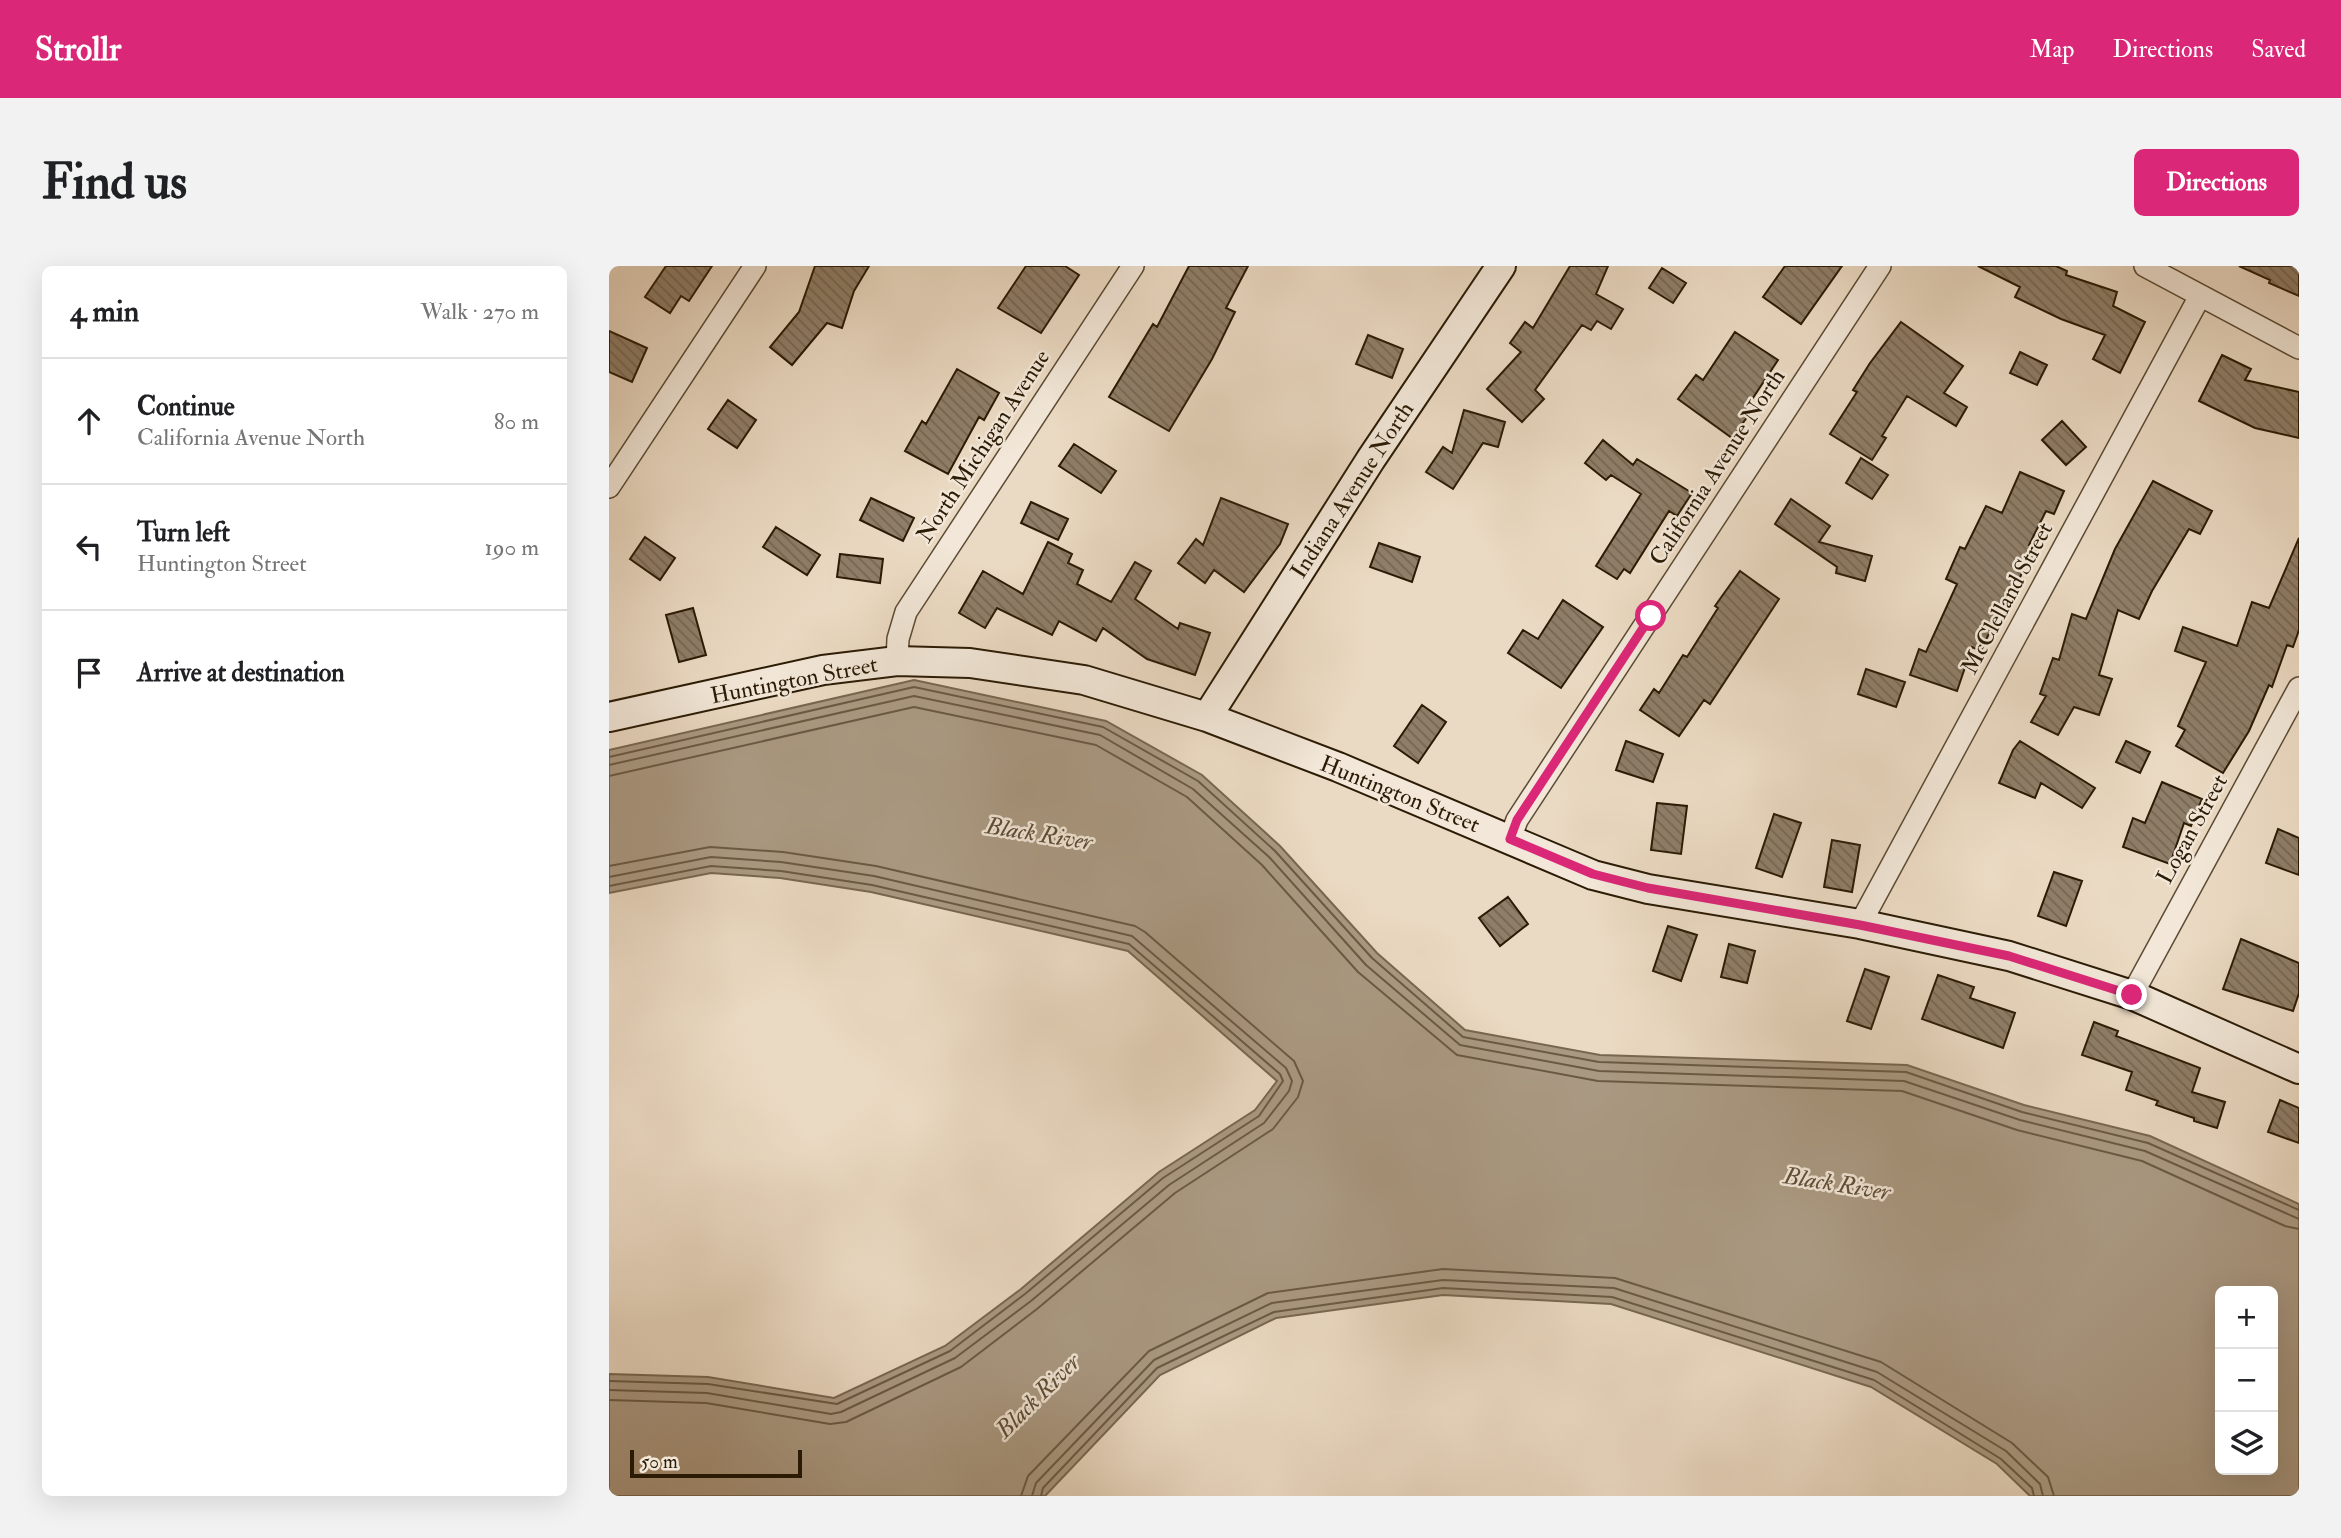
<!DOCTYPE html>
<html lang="en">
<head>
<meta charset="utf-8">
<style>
	:root { --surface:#fff; --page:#f2f2f2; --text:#202124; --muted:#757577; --line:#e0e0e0; --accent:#db2777 }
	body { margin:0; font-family:"IM FELL Double Pica",serif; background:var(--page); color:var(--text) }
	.controls { position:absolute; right:21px; bottom:21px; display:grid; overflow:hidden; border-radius:10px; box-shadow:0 7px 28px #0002 }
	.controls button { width:63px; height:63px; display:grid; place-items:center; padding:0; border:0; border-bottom:2px solid var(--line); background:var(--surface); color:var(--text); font:35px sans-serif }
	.scale { position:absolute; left:21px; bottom:18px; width:172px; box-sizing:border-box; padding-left:7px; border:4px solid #2b1b05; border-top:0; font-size:19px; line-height:24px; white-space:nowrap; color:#2b1b05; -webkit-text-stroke:5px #f2e7d8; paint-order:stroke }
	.stop { position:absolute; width:21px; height:21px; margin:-16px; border:5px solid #db2777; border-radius:50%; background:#fff }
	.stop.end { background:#db2777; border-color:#fff; box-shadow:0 2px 7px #0008 }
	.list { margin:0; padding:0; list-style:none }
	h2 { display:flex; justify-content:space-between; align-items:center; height:91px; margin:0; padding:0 28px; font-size:30px }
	h2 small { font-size:23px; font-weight:400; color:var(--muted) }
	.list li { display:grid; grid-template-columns:46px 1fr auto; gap:21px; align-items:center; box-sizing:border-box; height:126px; padding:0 28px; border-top:2px solid var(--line) }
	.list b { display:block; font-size:26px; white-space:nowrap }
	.list p { margin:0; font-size:23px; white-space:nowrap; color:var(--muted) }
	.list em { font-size:23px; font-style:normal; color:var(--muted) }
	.icon { flex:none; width:38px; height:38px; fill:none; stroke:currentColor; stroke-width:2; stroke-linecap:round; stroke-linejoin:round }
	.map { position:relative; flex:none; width:1690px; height:1230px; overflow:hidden; border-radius:10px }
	header { display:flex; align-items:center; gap:42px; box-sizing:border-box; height:98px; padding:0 35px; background:var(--accent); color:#fff }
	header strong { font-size:33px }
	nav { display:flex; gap:38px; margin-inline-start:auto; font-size:24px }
	.intro { display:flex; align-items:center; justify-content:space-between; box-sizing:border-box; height:168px; padding:0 42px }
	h1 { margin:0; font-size:49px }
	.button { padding:18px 32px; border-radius:10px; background:var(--accent); color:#fff; font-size:24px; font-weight:700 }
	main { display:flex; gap:42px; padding:0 42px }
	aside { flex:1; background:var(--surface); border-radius:10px; box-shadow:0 7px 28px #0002 }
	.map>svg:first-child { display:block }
	.water { fill:#aa9982; stroke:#776750; stroke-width:2; fill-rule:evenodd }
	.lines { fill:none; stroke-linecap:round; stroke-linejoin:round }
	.shore { stroke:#6a5a44; stroke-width:2 }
	.building { fill:url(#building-back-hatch); stroke:#2b1b05; stroke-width:2 }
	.street-casing { stroke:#5b4b34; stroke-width:24 }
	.secondary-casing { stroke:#2b1b05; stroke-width:32 }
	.street { stroke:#f2e7d8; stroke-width:21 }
	.secondary { stroke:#f2e7d8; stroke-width:28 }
	.route { stroke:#db2777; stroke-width:9 }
	.labels { text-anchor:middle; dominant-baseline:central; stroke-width:5; stroke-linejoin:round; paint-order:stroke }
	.street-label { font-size:23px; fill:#2b1b05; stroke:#f2e7d8 }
	.water-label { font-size:24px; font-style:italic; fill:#5e4d37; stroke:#f2e7d8 }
</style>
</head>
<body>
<header>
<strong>Strollr</strong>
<nav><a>Map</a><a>Directions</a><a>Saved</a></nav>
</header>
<div class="intro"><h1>Find us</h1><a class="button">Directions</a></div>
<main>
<aside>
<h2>4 min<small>Walk · 270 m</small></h2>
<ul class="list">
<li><svg class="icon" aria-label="ahead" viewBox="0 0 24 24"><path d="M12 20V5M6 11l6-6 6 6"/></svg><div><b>Continue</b><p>California Avenue North</p></div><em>80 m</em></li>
<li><svg class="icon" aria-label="left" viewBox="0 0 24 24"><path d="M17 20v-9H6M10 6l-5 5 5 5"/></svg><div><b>Turn left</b><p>Huntington Street</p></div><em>190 m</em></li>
<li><svg class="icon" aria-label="arrive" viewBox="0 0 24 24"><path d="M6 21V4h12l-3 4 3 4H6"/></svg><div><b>Arrive at destination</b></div></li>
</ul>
</aside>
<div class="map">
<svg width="1690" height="1230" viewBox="0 0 1690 1230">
	<defs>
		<pattern id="building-back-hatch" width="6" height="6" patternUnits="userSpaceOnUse" patternTransform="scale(1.75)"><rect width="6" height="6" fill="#8f7e68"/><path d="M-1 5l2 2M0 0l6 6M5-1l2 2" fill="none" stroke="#756654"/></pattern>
	</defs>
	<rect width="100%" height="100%" fill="#ebdac3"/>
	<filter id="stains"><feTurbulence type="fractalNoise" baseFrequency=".00286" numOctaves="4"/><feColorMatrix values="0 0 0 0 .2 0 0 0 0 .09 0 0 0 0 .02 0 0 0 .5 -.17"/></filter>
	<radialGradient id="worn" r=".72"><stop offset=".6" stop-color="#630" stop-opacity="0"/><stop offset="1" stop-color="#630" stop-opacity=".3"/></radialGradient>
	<path class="water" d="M 305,414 L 497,455 L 593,509 L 671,580 L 768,687 L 856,764 L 991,789 L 1298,799 L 1415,839 L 1541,870 L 1690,938 L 1690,1230 L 1421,1230 L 1388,1198 L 1262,1121 L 1002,1038 L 834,1029 L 667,1052 L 551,1109 L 436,1230 L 0,1230 L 0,1108 L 99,1111 L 225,1132 L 336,1080 L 412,1023 L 550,906 L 646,844 L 668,815 L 519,685 L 262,626 L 171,612 L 102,607 L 0,627 L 0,484 ZM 1611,1025 L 1664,1025 L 1664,1204 L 1611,1204 Z"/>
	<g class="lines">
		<path class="shore" d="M 0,491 L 305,421 L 494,461 L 589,515 L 666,585 L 763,692 L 854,771 L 990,796 L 1297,806 L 1413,846 L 1539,877 L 1690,944
			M 0,499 L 305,430 L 491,469 L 584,523 L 660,591 L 757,699 L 851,779 L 990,805 L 1295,815 L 1411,854 L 1536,885 L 1690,953
			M 0,510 L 305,441 L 487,479 L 578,531 L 653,599 L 749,706 L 848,789 L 989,815 L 1293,825 L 1408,864 L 1533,895 L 1676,960 L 1690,963
			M 0,600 L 101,581 L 174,586 L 267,600 L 526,660 L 536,666 L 685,795 L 694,815 L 689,831 L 664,863 L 566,927 L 428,1043 L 352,1101 L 237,1156 L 221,1158 L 97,1137 L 0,1134
			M 0,611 L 102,591 L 172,596 L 265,610 L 523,670 L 677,802 L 683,815 L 680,825 L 655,857 L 560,919 L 422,1035 L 346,1092 L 232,1146 L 222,1148 L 98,1127 L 0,1124
			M 0,620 L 102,600 L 172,605 L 263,619 L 520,678 L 671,808 L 674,815 L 650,850 L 554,912 L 416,1028 L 341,1085 L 228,1138 L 99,1118 L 0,1115
			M 412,1230 L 419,1210 L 540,1085 L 659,1027 L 834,1003 L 1006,1012 L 1272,1096 L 1403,1177 L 1439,1211 L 1445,1230
			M 423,1230 L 427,1217 L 545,1094 L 663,1037 L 834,1014 L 1005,1022 L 1268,1106 L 1397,1185 L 1431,1218 L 1434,1230
			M 432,1230 L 434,1222 L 548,1102 L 665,1046 L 834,1022 L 1003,1031 L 1265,1114 L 1392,1193 L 1423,1222 L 1425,1230"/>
	</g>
	<path class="building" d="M 57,0 L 103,0 L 80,35 L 72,30 L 61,47 L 36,31 Z
		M 206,0 L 260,0 L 245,25 L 233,62 L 218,57 L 183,99 L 161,81 L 190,46 Z
		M 417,0 L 456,0 L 470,9 L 432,67 L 389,42 Z
		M 580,0 L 639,0 L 617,42 L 626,46 L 603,93 L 560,165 L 500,131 L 544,58 L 548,61 Z
		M 961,0 L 999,0 L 987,28 L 1014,43 L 1002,63 L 988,55 L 982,64 L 973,59 L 926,124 L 935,133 L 913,156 L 878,123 L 912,86 L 901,77 L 916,56 L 924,62 Z
		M 1176,0 L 1233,0 L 1192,58 L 1154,31 Z
		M 1369,0 L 1447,0 L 1458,5 L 1457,9 L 1508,26 L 1504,40 L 1536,56 L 1511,107 L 1484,93 L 1496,69 L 1452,53 L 1406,31 L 1411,21 Z
		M 1630,0 L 1690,0 L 1690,30 L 1660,17 L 1661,14 Z
		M 1053,2 L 1077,17 L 1064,37 L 1040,22 Z
		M 1292,56 L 1354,100 L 1335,127 L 1358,141 L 1347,160 L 1298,130 L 1273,170 L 1277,172 L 1263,194 L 1221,168 L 1248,126 L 1244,124 L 1261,97 Z
		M 0,65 L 38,82 L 23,116 L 0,106 Z
		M 1126,66 L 1169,94 L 1136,144 L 1141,147 L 1123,172 L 1069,133 L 1087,109 L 1094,114 Z
		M 759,69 L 794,83 L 783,112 L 747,98 Z
		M 1411,86 L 1438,99 L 1428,119 L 1401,107 Z
		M 1613,89 L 1642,103 L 1636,114 L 1690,126 L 1690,172 L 1646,162 L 1590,135 Z
		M 348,103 L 390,127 L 375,154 L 370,151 L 339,208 L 296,185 L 313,155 L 317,158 Z
		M 119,134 L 147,154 L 128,182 L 99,163 Z
		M 855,144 L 896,156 L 889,181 L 874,177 L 844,223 L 817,206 L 834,181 L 843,187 Z
		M 1453,155 L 1477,181 L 1457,199 L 1433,174 Z
		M 994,174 L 1024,199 L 1028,193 L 1083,227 L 1068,250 L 1060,245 L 1021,307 L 1015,303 L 1008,313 L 987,300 L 1032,228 L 1002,209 L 997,214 L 976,197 Z
		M 465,178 L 507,205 L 492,227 L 450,200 Z
		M 1252,192 L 1279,209 L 1263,233 L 1237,217 Z
		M 1411,206 L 1455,225 L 1445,248 L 1437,245 L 1420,279 L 1428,283 L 1420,299 L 1417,297 L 1399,340 L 1394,337 L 1372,385 L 1363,381 L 1348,425 L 1301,409 L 1310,383 L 1317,386 L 1348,318 L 1337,313 L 1351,281 L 1356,283 L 1377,240 L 1393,247 Z
		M 1544,215 L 1603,245 L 1591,268 L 1580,263 L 1543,325 L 1530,353 L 1509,344 L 1490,409 L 1503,413 L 1490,449 L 1465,441 L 1449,469 L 1422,456 L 1437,430 L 1431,428 L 1444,392 L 1450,394 L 1463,348 L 1477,353 L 1506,283 Z
		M 262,232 L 305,252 L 294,275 L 251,254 Z
		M 612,232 L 679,258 L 671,278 L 635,326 L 605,304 L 596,317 L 569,297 L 587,273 L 594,279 Z
		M 1182,233 L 1221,260 L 1210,276 L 1263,290 L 1256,315 L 1227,307 L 1228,301 L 1166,258 Z
		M 422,236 L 459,253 L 449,274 L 412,257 Z
		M 167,261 L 211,289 L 198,309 L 154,281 Z
		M 36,271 L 66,292 L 51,314 L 21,293 Z
		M 1690,272 L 1690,364 L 1684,381 L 1678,379 L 1663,421 L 1660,419 L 1640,465 L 1614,507 L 1567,480 L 1576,464 L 1569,460 L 1597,396 L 1566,385 L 1574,361 L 1628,380 L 1643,336 L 1660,342 Z
		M 439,276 L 463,288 L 459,297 L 474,304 L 468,318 L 502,336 L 526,296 L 542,305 L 526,333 L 569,363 L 571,357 L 601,367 L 586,409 L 538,393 L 494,362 L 487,375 L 450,355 L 443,369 L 388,342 L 376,362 L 350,347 L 374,305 L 414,328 Z
		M 770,277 L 811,291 L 803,316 L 761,301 Z
		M 231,288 L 274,293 L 271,317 L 228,311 Z
		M 1131,305 L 1170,333 L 1101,438 L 1095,434 L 1070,470 L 1031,444 L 1045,423 L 1050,427 L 1074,389 L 1078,391 L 1109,342 L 1106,340 Z
		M 954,334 L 994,361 L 952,422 L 899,387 L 914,364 L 929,373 Z
		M 84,342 L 97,389 L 70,396 L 57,349 Z
		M 1257,403 L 1296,416 L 1287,441 L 1249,428 Z
		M 813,439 L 837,456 L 809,497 L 785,480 Z
		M 1017,475 L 1054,488 L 1044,516 L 1007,504 Z
		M 1411,475 L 1486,522 L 1473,542 L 1432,517 L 1426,532 L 1390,517 L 1404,484 Z
		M 1517,475 L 1541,486 L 1531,507 L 1507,496 Z
		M 1553,516 L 1593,533 L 1582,560 L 1575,557 L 1561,598 L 1514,581 L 1524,552 L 1536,557 Z
		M 1048,537 L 1078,540 L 1072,588 L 1042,584 Z
		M 1165,548 L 1192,557 L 1173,611 L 1147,602 Z
		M 1669,563 L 1690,572 L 1690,609 L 1657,597 Z
		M 1223,574 L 1251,579 L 1243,626 L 1215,621 Z
		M 1445,606 L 1473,615 L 1457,660 L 1429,650 Z
		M 899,631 L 919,658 L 891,680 L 870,652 Z
		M 1059,660 L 1088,669 L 1072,715 L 1044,705 Z
		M 1632,673 L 1690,697 L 1690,727 L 1684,745 L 1614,723 Z
		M 1120,678 L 1146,685 L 1138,717 L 1112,711 Z
		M 1256,703 L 1280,711 L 1262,763 L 1238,755 Z
		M 1329,709 L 1365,721 L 1361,732 L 1406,747 L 1394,782 L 1313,753 Z
		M 1485,756 L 1509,765 L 1507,770 L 1591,802 L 1583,826 L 1616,836 L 1608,862 L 1585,855 L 1585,852 L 1547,839 L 1549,835 L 1517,824 L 1523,806 L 1473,789 Z
		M 1671,834 L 1690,842 L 1690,877 L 1659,866 Z"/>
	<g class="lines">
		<g class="street-casing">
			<path id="street" d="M 1536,0 L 1690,82
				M 0,221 L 146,0
				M 288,395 L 289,373 L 297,346 L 524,0
				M 901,573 L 908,554 L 1271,0
				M 1251,658 L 1591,30
				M 1523,729 L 1690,422"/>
		</g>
		<g class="secondary-casing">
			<path id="secondary" d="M 0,451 L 214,404 L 288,395 L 361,397 L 475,414 L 598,451 L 729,501 L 984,609 L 1039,623 L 1251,658 L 1400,690 L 1523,729 L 1690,803
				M 598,451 L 762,193 L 892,0"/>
		</g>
		<use href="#street" class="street"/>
		<use href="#secondary" class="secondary"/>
	</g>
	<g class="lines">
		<path class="route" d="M 1042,350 L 908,554 L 901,573 L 984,608 L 1039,622 L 1251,659 L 1400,690 L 1523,729"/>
	</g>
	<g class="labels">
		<g class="street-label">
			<text transform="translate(374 180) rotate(-57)">North Michigan Avenue</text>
			<text transform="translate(1108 201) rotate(-57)">California Avenue North</text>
			<text transform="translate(743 224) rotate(-57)">Indiana Avenue North</text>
			<text transform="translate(1398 332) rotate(-62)">McClelland Street</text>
			<text transform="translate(185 414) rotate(-11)">Huntington Street</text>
			<text transform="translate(791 528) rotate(22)">Huntington Street</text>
			<text transform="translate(1583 563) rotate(-61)">Logan Street</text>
		</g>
		<g class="water-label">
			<text transform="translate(430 568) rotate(9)">Black River</text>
			<text transform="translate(1228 918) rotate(9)">Black River</text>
			<text transform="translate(429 1130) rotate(-45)">Black River</text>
		</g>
	</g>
	<rect width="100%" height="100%" filter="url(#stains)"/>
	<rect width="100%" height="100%" fill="url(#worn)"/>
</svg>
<div class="controls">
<button>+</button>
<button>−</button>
<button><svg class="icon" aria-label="layers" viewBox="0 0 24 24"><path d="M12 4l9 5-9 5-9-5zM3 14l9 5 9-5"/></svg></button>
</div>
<div class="scale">50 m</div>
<div class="stop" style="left:1042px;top:350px"></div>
<div class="stop end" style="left:1523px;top:729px"></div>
</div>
</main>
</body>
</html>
